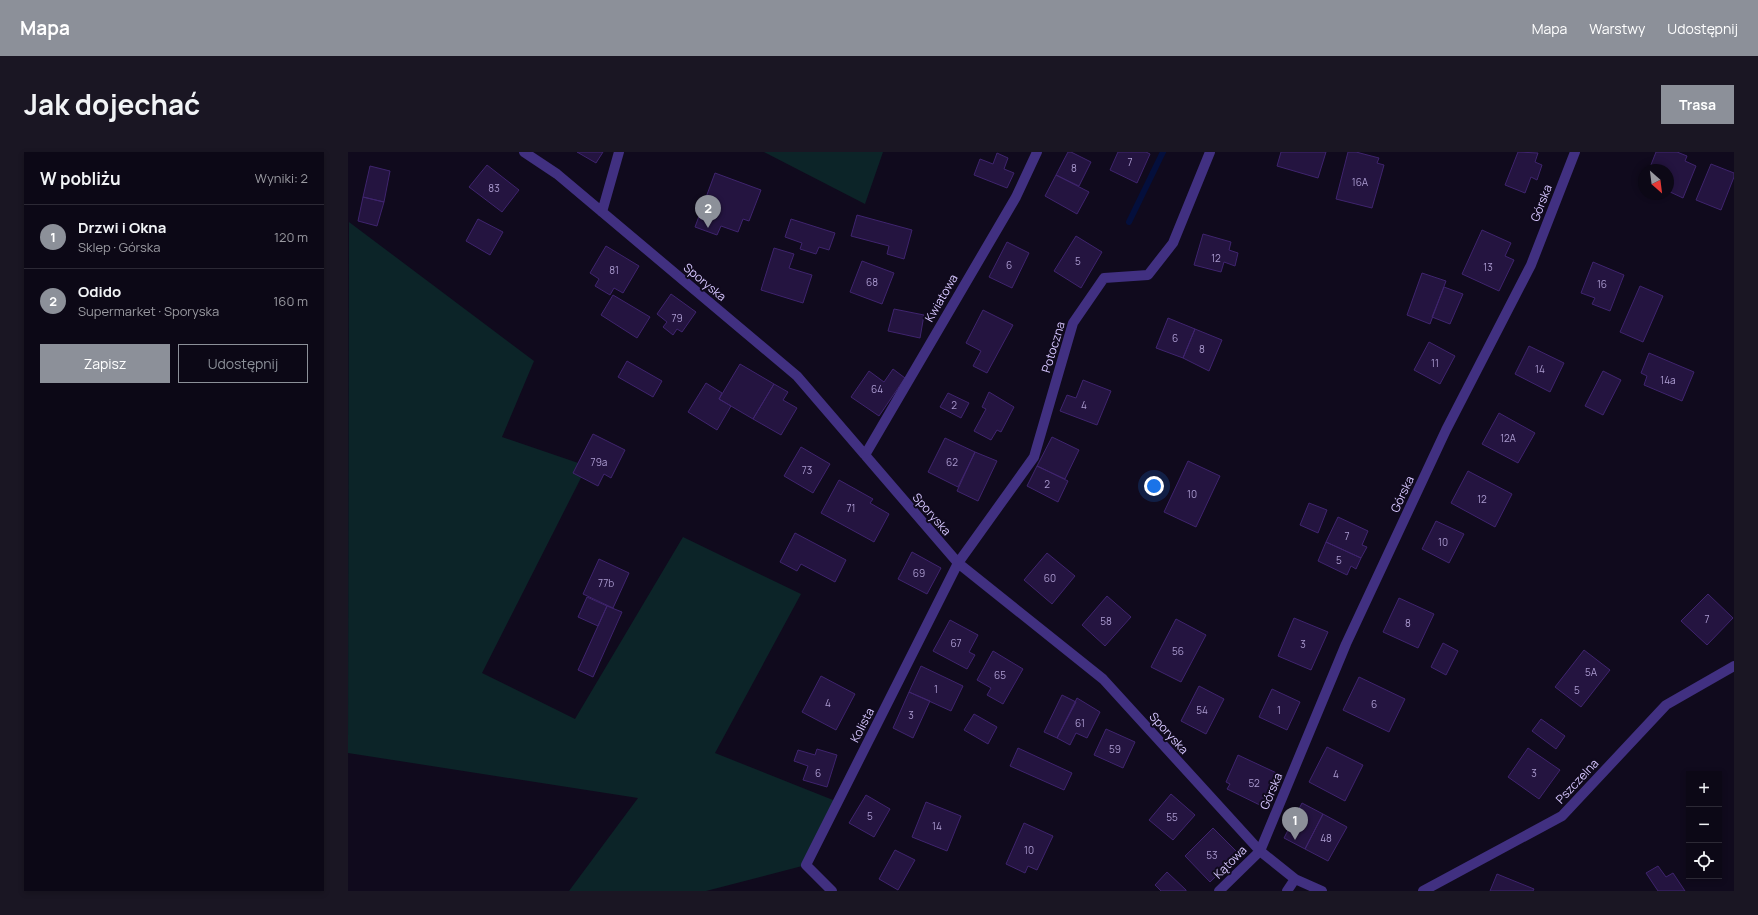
<!DOCTYPE html>
<html lang="pl">
<head>
<meta charset="utf-8">
<style>
	:root { --surface:#0c0816; --page:#1a1623; --text:#f1f3f6; --muted:#9a9aa1; --line:#2c2935; --accent:#8c9099 }
	body { margin:0; font-family:Manrope,sans-serif; background:var(--page); color:var(--text) }
	.controls { position:absolute; right:12px; bottom:12px; display:grid; overflow:hidden; border-radius:0px; box-shadow:0 2px 6px #0003 }
	.controls button { width:36px; height:36px; display:grid; place-items:center; padding:0; border:0; border-bottom:1px solid var(--line); background:var(--surface); color:var(--text); font:20px sans-serif }
	.compass { position:absolute; left:1290px; top:12px; width:36px; height:36px; border-radius:50%; background:var(--surface); box-shadow:0 2px 6px #0003; rotate:152deg }
	.you { position:absolute; left:806px; top:334px; width:14px; height:14px; margin:-10px; border:3px solid #fff; border-radius:50%; background:#1a73e8; box-shadow:0 0 0 6px #1a73e833 }
	.badge { display:grid; place-items:center; width:26px; height:26px; border-radius:50%; background:var(--accent); color:#fff; font-size:13px; font-weight:700 }
	.pin { position:absolute; translate:-50% -33px; filter:drop-shadow(0 1px 2px #0008) }
	.pin::after { content:''; position:absolute; top:21px; width:14px; height:12px; background:inherit; clip-path:polygon(0 0,100% 0,50% 100%) }
	.list { margin:0; padding:0; list-style:none }
	h2 { display:flex; justify-content:space-between; align-items:center; height:52px; margin:0; padding:0 16px; font-size:17px }
	h2 small { font-size:13px; font-weight:400; color:var(--muted) }
	.list li { display:grid; grid-template-columns:26px 1fr auto; gap:12px; align-items:center; box-sizing:border-box; height:64px; padding:0 16px; border-top:1px solid var(--line) }
	.list b { display:block; font-size:15px; white-space:nowrap }
	.list p { margin:0; font-size:13px; white-space:nowrap; color:var(--muted) }
	.list em { font-size:13px; font-style:normal; color:var(--muted) }
	.actions { display:flex; gap:8px; padding:12px 16px }
	.actions a { flex:1; padding:9px 0; border:1px solid var(--accent); border-radius:0px; text-align:center; font-size:14px; color:var(--accent) }
	.actions .main { background:var(--accent); color:#fff }
	.icon { flex:none; width:22px; height:22px; fill:none; stroke:currentColor; stroke-width:2; stroke-linecap:round; stroke-linejoin:round }
	.map { position:relative; flex:none; width:1386px; height:739px; overflow:hidden; border-radius:0px }
	header { display:flex; align-items:center; gap:24px; box-sizing:border-box; height:56px; padding:0 20px; background:var(--accent); color:#fff }
	header strong { font-size:19px }
	nav { display:flex; gap:22px; margin-inline-start:auto; font-size:14px }
	.intro { display:flex; align-items:center; justify-content:space-between; box-sizing:border-box; height:96px; padding:0 24px }
	h1 { margin:0; font-size:28px }
	.button { padding:10px 18px; border-radius:0px; background:var(--accent); color:#fff; font-size:14px; font-weight:700 }
	main { display:flex; gap:24px; padding:0 24px }
	aside { flex:1; background:var(--surface); border-radius:0px; box-shadow:0 2px 6px #0003 }
	.map>svg:first-child { display:block }
	.green { fill:#0c2428 }
	.lines { fill:none; stroke-linecap:round; stroke-linejoin:round }
	.stream { stroke:#040f3c; stroke-width:6 }
	.building { fill:#241440; stroke:#3f246e }
	.minor { stroke:#413081; stroke-width:10 }
	.labels { text-anchor:middle; dominant-baseline:central; stroke-width:4; stroke-linejoin:round; paint-order:stroke }
	.number-label { font-size:10px; fill:#aa9acf }
	.street-label { font-size:12px; fill:#d6c6ff; stroke:#100a1d }
</style>
</head>
<body>
<header>
<strong>Mapa</strong>
<nav><a>Mapa</a><a>Warstwy</a><a>Udostępnij</a></nav>
</header>
<div class="intro"><h1>Jak dojechać</h1><a class="button">Trasa</a></div>
<main>
<aside>
<h2>W pobliżu<small>Wyniki: 2</small></h2>
<ul class="list">
<li><span class="badge">1</span><div><b>Drzwi i Okna</b><p>Sklep · Górska</p></div><em>120 m</em></li>
<li><span class="badge">2</span><div><b>Odido</b><p>Supermarket · Sporyska</p></div><em>160 m</em></li>
</ul>
<div class="actions"><a class="main">Zapisz</a><a>Udostępnij</a></div>
</aside>
<div class="map">
<svg width="1386" height="739" viewBox="0 0 1386 739">
	<rect width="100%" height="100%" fill="#100a1d"/>
	<path class="green" d="M 416,0 L 535,0 L 517,52 Z
		M 1,70 L 186,209 L 154,285 L 239,314 L 134,521 L 227,567 L 335,385 L 453,442 L 367,601 L 490,650 L 458,713 L 358,739 L 221,739 L 290,646 L 0,601 Z"/>
	<g class="lines">
		<path class="stream" d="M 781,70 L 815,0"/>
	</g>
	<path class="building" d="M 229,0 L 255,0 L 248,11 Z
		M 720,0 L 723,0 L 743,10 L 731,34 L 708,23 Z
		M 770,0 L 798,0 L 802,2 L 789,31 L 762,18 Z
		M 933,0 L 978,0 L 970,26 L 929,14 Z
		M 1000,0 L 1008,0 L 1031,6 L 1029,11 L 1036,13 L 1024,56 L 988,47 Z
		M 1170,0 L 1190,1 L 1187,10 L 1194,13 L 1189,28 L 1183,25 L 1177,41 L 1157,33 Z
		M 1308,0 L 1329,0 L 1339,4 L 1337,9 L 1348,14 L 1335,46 L 1320,39 L 1320,18 L 1301,18 Z
		M 649,1 L 660,6 L 656,17 L 666,21 L 659,36 L 626,23 L 632,7 L 645,12 Z
		M 1363,12 L 1386,21 L 1386,25 L 1373,58 L 1348,48 Z
		M 139,13 L 171,38 L 154,60 L 121,35 Z
		M 22,14 L 42,19 L 36,50 L 15,45 Z
		M 367,21 L 413,38 L 401,69 L 395,67 L 390,80 L 373,74 L 369,83 L 347,75 Z
		M 708,23 L 741,40 L 729,62 L 697,44 Z
		M 15,45 L 36,50 L 29,74 L 10,69 Z
		M 509,63 L 564,78 L 556,107 L 539,102 L 541,94 L 503,84 Z
		M 130,67 L 155,80 L 142,103 L 118,89 Z
		M 443,67 L 487,81 L 481,98 L 471,95 L 468,102 L 452,97 L 454,91 L 437,85 Z
		M 1134,78 L 1163,91 L 1157,104 L 1166,108 L 1151,139 L 1114,122 Z
		M 855,82 L 883,90 L 881,98 L 890,101 L 887,114 L 876,110 L 873,120 L 846,113 Z
		M 728,84 L 754,100 L 733,136 L 706,119 Z
		M 659,90 L 681,101 L 664,136 L 641,125 Z
		M 258,94 L 291,114 L 275,141 L 266,136 L 262,143 L 247,134 L 251,127 L 242,121 Z
		M 426,96 L 446,102 L 441,116 L 464,123 L 455,151 L 413,138 Z
		M 514,109 L 546,121 L 534,152 L 502,140 Z
		M 1245,110 L 1276,123 L 1262,159 L 1244,152 L 1247,146 L 1233,141 Z
		M 1074,121 L 1098,129 L 1082,172 L 1059,163 Z
		M 1292,134 L 1315,144 L 1295,190 L 1272,180 Z
		M 1096,135 L 1115,142 L 1102,172 L 1084,165 Z
		M 323,142 L 348,160 L 334,180 L 329,177 L 325,183 L 315,175 L 319,170 L 309,162 Z
		M 265,143 L 302,165 L 289,186 L 253,163 Z
		M 546,157 L 576,163 L 572,186 L 540,179 Z
		M 635,158 L 665,173 L 639,221 L 625,214 L 633,199 L 618,191 Z
		M 820,166 L 847,177 L 835,206 L 808,196 Z
		M 847,177 L 874,188 L 861,219 L 835,206 Z
		M 1081,190 L 1107,204 L 1092,232 L 1066,218 Z
		M 1181,194 L 1216,211 L 1202,240 L 1167,222 Z
		M 1301,201 L 1346,220 L 1334,249 L 1296,233 L 1299,224 L 1293,221 Z
		M 279,209 L 314,229 L 305,245 L 270,225 Z
		M 392,212 L 426,232 L 405,267 L 371,247 Z
		M 545,217 L 557,226 L 531,264 L 503,245 L 521,219 L 536,230 Z
		M 1255,219 L 1273,228 L 1255,263 L 1237,254 Z
		M 735,228 L 763,239 L 749,273 L 712,259 L 719,243 L 728,246 Z
		M 358,231 L 374,241 L 371,247 L 383,254 L 369,278 L 340,260 Z
		M 426,232 L 440,240 L 435,248 L 449,256 L 433,283 L 405,267 Z
		M 641,240 L 666,255 L 653,280 L 649,278 L 643,288 L 626,279 L 638,257 L 634,255 Z
		M 600,241 L 621,251 L 613,266 L 592,255 Z
		M 1151,261 L 1187,281 L 1170,311 L 1134,292 Z
		M 245,282 L 277,298 L 263,326 L 256,322 L 250,334 L 225,321 Z
		M 704,285 L 731,298 L 717,327 L 689,314 Z
		M 597,286 L 627,300 L 610,335 L 580,320 Z
		M 453,295 L 482,312 L 465,341 L 436,324 Z
		M 627,300 L 649,309 L 630,349 L 609,339 Z
		M 840,309 L 872,324 L 848,375 L 816,360 Z
		M 689,314 L 720,329 L 710,350 L 679,334 Z
		M 1120,319 L 1164,342 L 1147,375 L 1103,351 Z
		M 491,328 L 525,347 L 522,351 L 541,362 L 526,390 L 473,361 Z
		M 961,351 L 979,358 L 970,381 L 952,373 Z
		M 990,365 L 1020,379 L 1014,393 L 1019,395 L 1013,406 L 978,390 Z
		M 1088,369 L 1116,382 L 1101,411 L 1074,397 Z
		M 447,381 L 498,408 L 487,430 L 453,412 L 449,419 L 432,410 Z
		M 978,390 L 1013,406 L 1008,417 L 1003,414 L 999,423 L 970,409 Z
		M 564,400 L 593,416 L 579,442 L 550,427 Z
		M 699,401 L 727,424 L 704,452 L 676,428 Z
		M 251,407 L 281,421 L 265,456 L 235,442 Z
		M 1360,442 L 1385,466 L 1359,493 L 1333,469 Z
		M 759,444 L 783,465 L 757,494 L 734,473 Z
		M 239,445 L 259,454 L 250,474 L 230,465 Z
		M 1051,446 L 1086,462 L 1070,496 L 1035,480 Z
		M 259,454 L 274,460 L 245,525 L 230,518 Z
		M 946,466 L 980,480 L 963,518 L 930,504 Z
		M 828,467 L 858,483 L 833,530 L 803,515 Z
		M 602,468 L 630,483 L 621,500 L 627,503 L 619,517 L 585,499 Z
		M 1095,491 L 1110,499 L 1098,523 L 1083,515 Z
		M 1236,498 L 1262,518 L 1233,555 L 1207,535 Z
		M 645,499 L 675,517 L 655,552 L 639,543 L 643,536 L 629,528 Z
		M 573,514 L 615,534 L 603,559 L 561,540 Z
		M 473,524 L 507,542 L 488,578 L 454,560 Z
		M 1011,525 L 1057,547 L 1041,580 L 995,558 Z
		M 851,534 L 876,547 L 858,582 L 833,569 Z
		M 924,537 L 952,550 L 939,578 L 911,565 Z
		M 561,540 L 582,549 L 565,586 L 545,576 Z
		M 714,543 L 728,550 L 709,586 L 696,580 Z
		M 729,546 L 752,560 L 739,586 L 728,581 L 722,593 L 709,586 Z
		M 626,562 L 649,575 L 640,592 L 616,578 Z
		M 1193,567 L 1217,584 L 1208,597 L 1184,579 Z
		M 758,577 L 787,590 L 775,616 L 746,603 Z
		M 979,595 L 1015,613 L 997,649 L 961,630 Z
		M 670,596 L 724,621 L 716,638 L 662,614 Z
		M 1180,596 L 1212,618 L 1191,647 L 1160,625 Z
		M 469,597 L 489,603 L 479,635 L 455,628 L 460,614 L 446,609 L 450,598 L 467,603 Z
		M 890,603 L 935,624 L 920,657 L 879,637 L 882,632 L 878,630 Z
		M 823,642 L 847,663 L 825,688 L 801,668 Z
		M 518,643 L 542,657 L 526,685 L 501,671 Z
		M 578,650 L 613,664 L 599,699 L 564,685 Z
		M 954,651 L 975,662 L 957,697 L 936,686 Z
		M 975,662 L 999,675 L 980,709 L 957,697 Z
		M 676,671 L 705,684 L 689,718 L 680,714 L 677,721 L 658,712 Z
		M 865,676 L 891,702 L 862,730 L 837,704 Z
		M 547,698 L 567,708 L 550,738 L 531,727 Z
		M 1310,714 L 1318,725 L 1325,721 L 1337,739 L 1310,739 L 1298,721 Z
		M 819,720 L 838,738 L 838,739 L 813,739 L 807,733 Z
		M 1149,722 L 1186,737 L 1185,739 L 1142,739 Z"/>
	<g class="lines">
		<path class="minor" d="M 176,0 L 209,22 L 449,224 L 610,411 L 755,527 L 912,699 L 947,727 L 974,739
			M 254,60 L 271,0
			M 517,303 L 668,45 L 689,0
			M 484,739 L 458,713 L 610,411 L 686,305 L 725,171 L 756,126 L 800,123 L 825,91 L 862,0
			M 871,739 L 912,699 L 998,492 L 1098,278 L 1183,113 L 1227,0
			M 939,739 L 947,727
			M 1075,739 L 1214,664 L 1318,553 L 1386,514"/>
	</g>
	<g class="labels">
		<g class="number-label">
			<text x="782" y="10">7</text>
			<text x="726" y="16">8</text>
			<text x="1012" y="30">16A</text>
			<text x="146" y="36">83</text>
			<text x="868" y="106">12</text>
			<text x="730" y="109">5</text>
			<text x="661" y="113">6</text>
			<text x="1140" y="115">13</text>
			<text x="266" y="118">81</text>
			<text x="524" y="130">68</text>
			<text x="1254" y="132">16</text>
			<text x="329" y="166">79</text>
			<text x="827" y="186">6</text>
			<text x="854" y="197">8</text>
			<text x="1087" y="211">11</text>
			<text x="1192" y="217">14</text>
			<text x="1320" y="228">14a</text>
			<text x="529" y="237">64</text>
			<text x="606" y="253">2</text>
			<text x="736" y="253">4</text>
			<text x="1160" y="286">12A</text>
			<text x="251" y="310">79a</text>
			<text x="604" y="310">62</text>
			<text x="459" y="318">73</text>
			<text x="699" y="332">2</text>
			<text x="844" y="342">10</text>
			<text x="1134" y="347">12</text>
			<text x="503" y="356">71</text>
			<text x="999" y="384">7</text>
			<text x="1095" y="390">10</text>
			<text x="991" y="408">5</text>
			<text x="571" y="421">69</text>
			<text x="702" y="426">60</text>
			<text x="258" y="431">77b</text>
			<text x="1359" y="467">7</text>
			<text x="758" y="469">58</text>
			<text x="1060" y="471">8</text>
			<text x="608" y="491">67</text>
			<text x="955" y="492">3</text>
			<text x="830" y="499">56</text>
			<text x="1243" y="520">5A</text>
			<text x="652" y="523">65</text>
			<text x="588" y="537">1</text>
			<text x="1229" y="538">5</text>
			<text x="480" y="551">4</text>
			<text x="1026" y="552">6</text>
			<text x="854" y="558">54</text>
			<text x="931" y="558">1</text>
			<text x="563" y="563">3</text>
			<text x="732" y="571">61</text>
			<text x="767" y="597">59</text>
			<text x="470" y="621">6</text>
			<text x="1186" y="621">3</text>
			<text x="988" y="622">4</text>
			<text x="906" y="631">52</text>
			<text x="522" y="664">5</text>
			<text x="824" y="665">55</text>
			<text x="589" y="674">14</text>
			<text x="978" y="686">48</text>
			<text x="681" y="698">10</text>
			<text x="864" y="703">53</text>
		</g>
		<g class="street-label">
			<text transform="translate(1193 51) rotate(-69)">Górska</text>
			<text transform="translate(357 130) rotate(40)">Sporyska</text>
			<text transform="translate(593 146) rotate(-60)">Kwiatowa</text>
			<text transform="translate(705 195) rotate(-73)">Potoczna</text>
			<text transform="translate(1054 342) rotate(-65)">Górska</text>
			<text transform="translate(584 362) rotate(49)">Sporyska</text>
			<text transform="translate(514 573) rotate(-63)">Kolista</text>
			<text transform="translate(821 581) rotate(48)">Sporyska</text>
			<text transform="translate(1229 629) rotate(-47)">Pszczelna</text>
			<text transform="translate(923 639) rotate(-67)">Górska</text>
			<text transform="translate(882 710) rotate(-45)">Kątowa</text>
		</g>
	</g>
</svg>
<div class="controls">
<button>+</button>
<button>−</button>
<button><svg class="icon" aria-label="locate" viewBox="0 0 24 24"><circle cx="12" cy="12" r="6"/><path d="M12 2v4M12 18v4M2 12h4M18 12h4"/></svg></button>
</div>
<svg class="compass" viewBox="-18 -18 36 36"><path d="M0-13l5 13h-10z" fill="#e53935"/><path d="M0 13l5-13h-10z" fill="#9a9aa1"/></svg>
<div class="you"></div>
<div class="pin badge" style="left:947px;top:688px">1</div>
<div class="pin badge" style="left:360px;top:76px">2</div>
</div>
</main>
</body>
</html>
